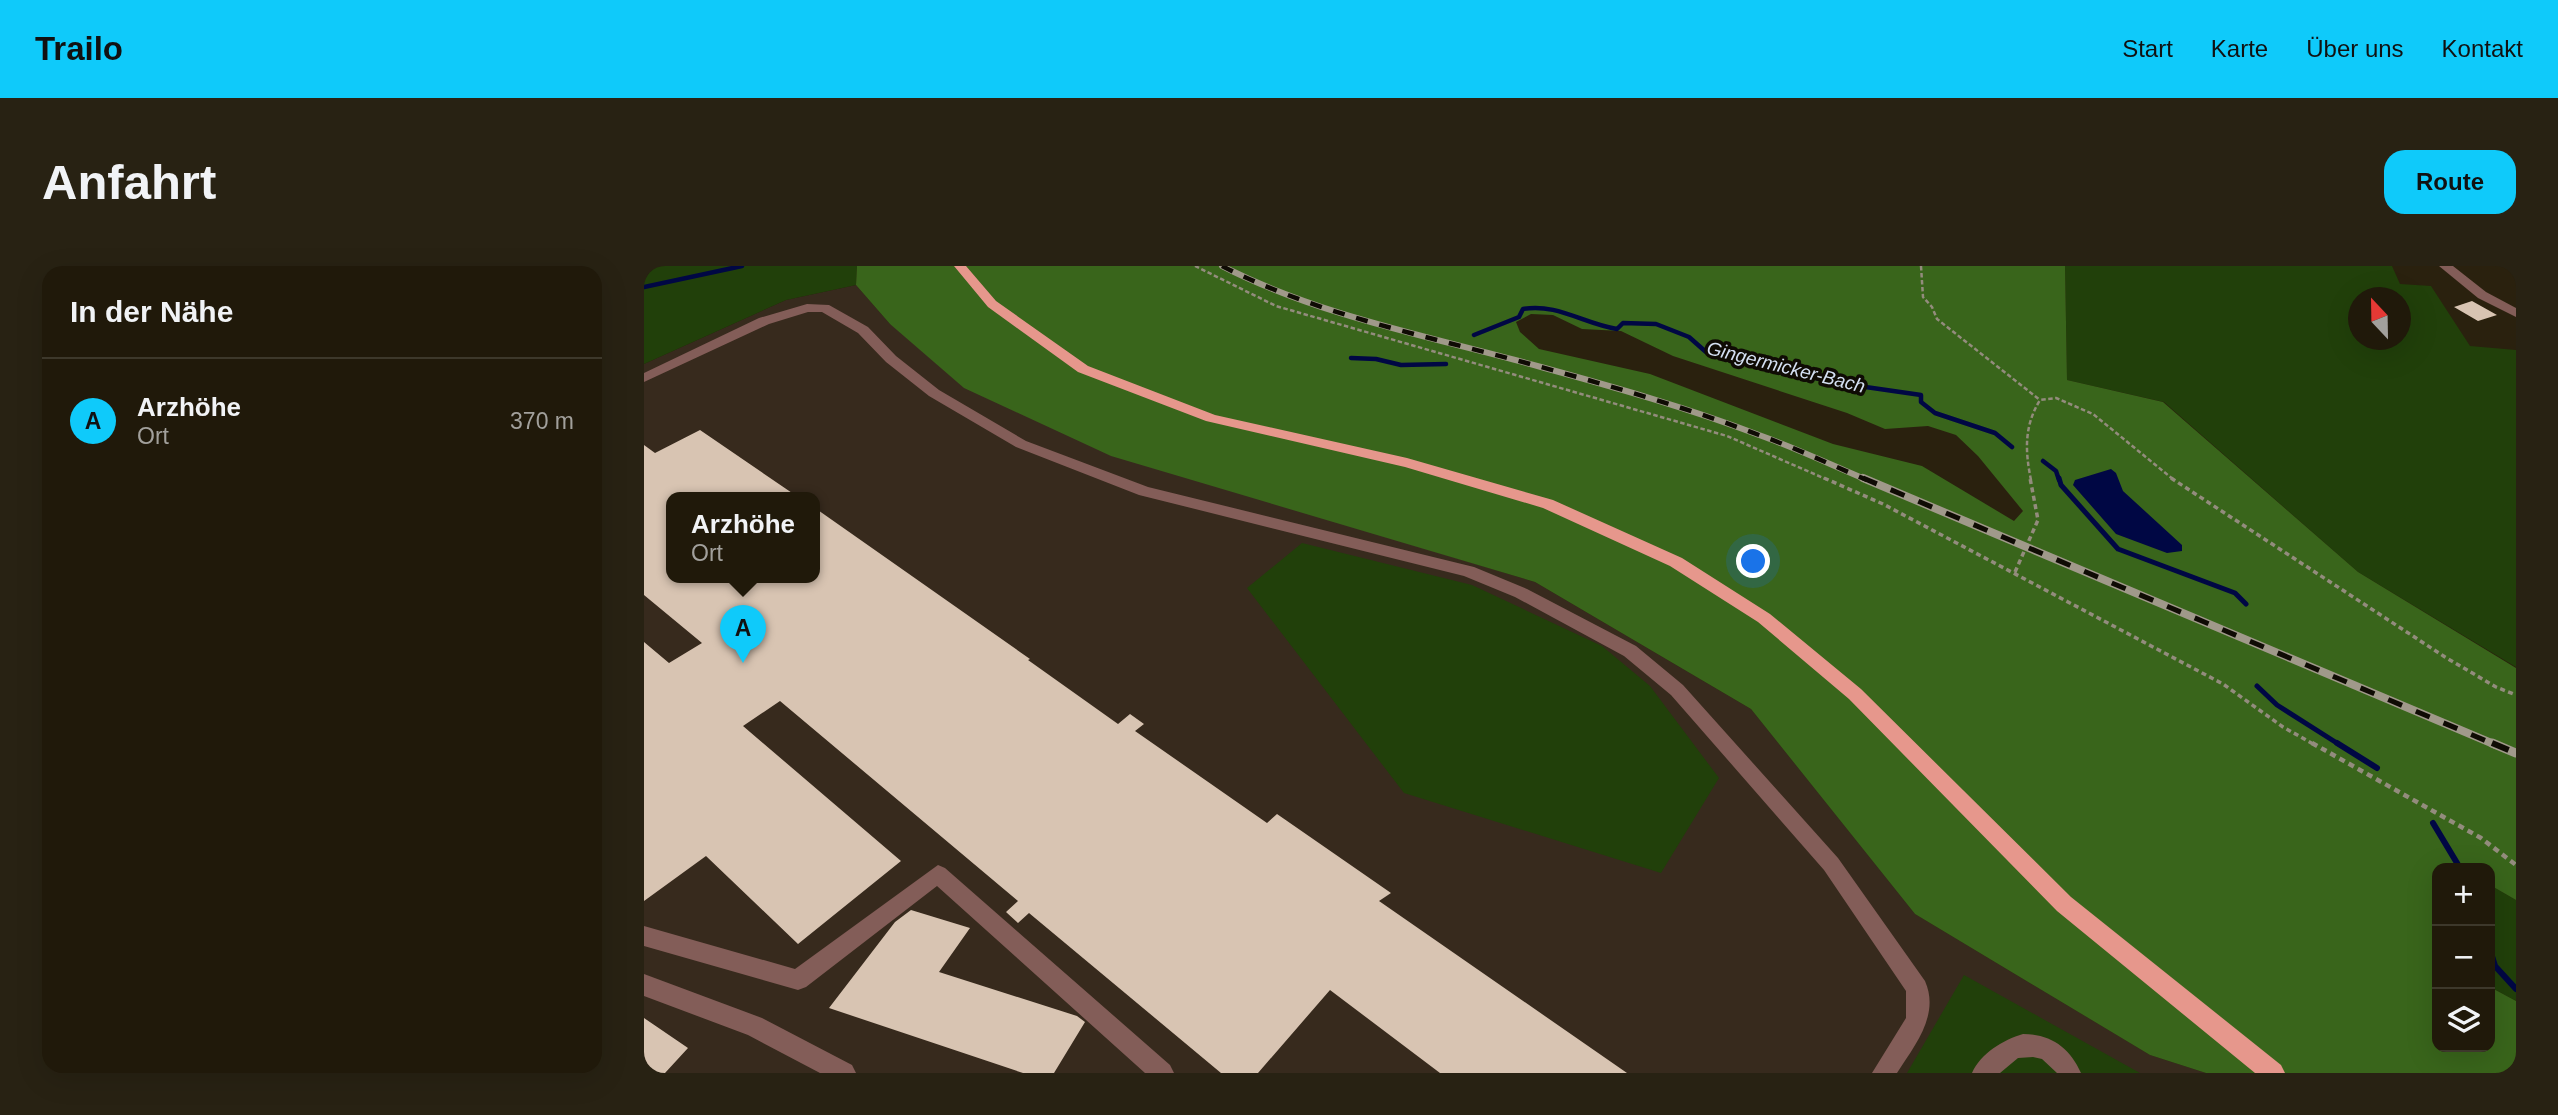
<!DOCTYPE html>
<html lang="de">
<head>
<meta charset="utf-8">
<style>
	:root { --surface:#20190a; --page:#282213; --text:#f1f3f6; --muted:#a2a09c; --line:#3d382b; --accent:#0fcafa }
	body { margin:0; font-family:Helvetica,sans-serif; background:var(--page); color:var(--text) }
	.controls { position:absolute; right:21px; bottom:21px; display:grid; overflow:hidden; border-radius:14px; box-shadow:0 7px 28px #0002 }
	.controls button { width:63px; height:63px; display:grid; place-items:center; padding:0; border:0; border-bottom:2px solid var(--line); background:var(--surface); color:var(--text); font:35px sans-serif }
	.compass { position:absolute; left:1704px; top:21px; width:63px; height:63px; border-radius:50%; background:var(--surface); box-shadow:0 7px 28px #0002; rotate:338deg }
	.you { position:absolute; left:1110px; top:296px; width:24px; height:24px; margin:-18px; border:5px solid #fff; border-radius:50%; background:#1a73e8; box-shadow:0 0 0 10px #1a73e833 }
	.badge { display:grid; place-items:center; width:46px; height:46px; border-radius:50%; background:var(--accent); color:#111; font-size:23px; font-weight:700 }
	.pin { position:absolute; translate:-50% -58px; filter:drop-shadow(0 2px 4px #0008) }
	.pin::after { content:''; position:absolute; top:37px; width:24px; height:21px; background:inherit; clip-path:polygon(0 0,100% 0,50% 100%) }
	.popup { position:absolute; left:22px; top:226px; width:154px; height:91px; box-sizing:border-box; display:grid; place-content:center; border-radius:14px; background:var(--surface); filter:drop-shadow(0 2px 5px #0005); font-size:23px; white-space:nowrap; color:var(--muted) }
	.popup b { font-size:26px; color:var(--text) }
	.popup::after { content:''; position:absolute; left:50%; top:100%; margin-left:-14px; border:14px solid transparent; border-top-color:var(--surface) }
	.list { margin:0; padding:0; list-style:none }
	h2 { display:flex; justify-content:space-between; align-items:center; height:91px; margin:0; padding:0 28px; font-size:30px }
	h2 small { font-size:23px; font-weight:400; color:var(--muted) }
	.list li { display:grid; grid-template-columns:46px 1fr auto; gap:21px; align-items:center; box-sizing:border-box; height:126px; padding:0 28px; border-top:2px solid var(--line) }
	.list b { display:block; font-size:26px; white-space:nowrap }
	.list p { margin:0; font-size:23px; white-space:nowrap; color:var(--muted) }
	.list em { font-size:23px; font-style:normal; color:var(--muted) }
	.icon { flex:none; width:38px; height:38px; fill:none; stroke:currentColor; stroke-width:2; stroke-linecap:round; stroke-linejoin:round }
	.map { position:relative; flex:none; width:1872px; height:807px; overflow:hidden; border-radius:21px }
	header { display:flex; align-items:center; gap:42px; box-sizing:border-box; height:98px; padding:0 35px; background:var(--accent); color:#111 }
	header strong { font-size:33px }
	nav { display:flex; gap:38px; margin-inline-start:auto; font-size:24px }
	.intro { display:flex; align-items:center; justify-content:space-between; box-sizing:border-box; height:168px; padding:0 42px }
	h1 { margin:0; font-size:49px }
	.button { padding:18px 32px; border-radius:21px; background:var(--accent); color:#111; font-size:24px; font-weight:700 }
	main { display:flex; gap:42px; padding:0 42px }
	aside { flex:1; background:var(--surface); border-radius:21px; box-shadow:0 7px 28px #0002 }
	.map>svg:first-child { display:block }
	.industrial { fill:#372a1d; fill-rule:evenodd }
	.green { fill:#21400a; fill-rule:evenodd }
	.forest { fill:#39651b; fill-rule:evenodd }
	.water { fill:#000744 }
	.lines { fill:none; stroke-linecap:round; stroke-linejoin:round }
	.stream-far2 { stroke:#000744; stroke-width:4.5 }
	.stream-far1 { stroke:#000744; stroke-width:5 }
	.stream { stroke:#000744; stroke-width:6 }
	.building { fill:#d8c4b2 }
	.path-far2 { stroke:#938c7d; stroke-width:2.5; stroke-dasharray:4.5 2.5; stroke-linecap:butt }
	.path-far1 { stroke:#938c7d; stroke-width:3.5; stroke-dasharray:5 3.5; stroke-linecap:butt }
	.path { stroke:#938c7d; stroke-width:4.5; stroke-dasharray:6 4.5; stroke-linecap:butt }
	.minor { fill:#835d58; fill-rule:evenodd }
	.major { fill:#e6978c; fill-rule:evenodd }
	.rail-far2-casing { stroke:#a0998a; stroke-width:6 }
	.rail-far1-casing { stroke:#a0998a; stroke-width:8 }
	.rail-casing { stroke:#a0998a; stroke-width:9 }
	.rail-far2 { stroke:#0f0b04; stroke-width:4.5; stroke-dasharray:12; stroke-linecap:butt }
	.rail-far1 { stroke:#0f0b04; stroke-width:5; stroke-dasharray:15; stroke-linecap:butt }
	.rail { stroke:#0f0b04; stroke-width:6; stroke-dasharray:18; stroke-linecap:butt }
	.labels { text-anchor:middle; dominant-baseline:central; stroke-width:7; stroke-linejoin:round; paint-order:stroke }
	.far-water-label { font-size:19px; font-style:italic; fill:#d4dff2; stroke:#0f0b04 }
</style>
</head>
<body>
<header>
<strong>Trailo</strong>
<nav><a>Start</a><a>Karte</a><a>Über uns</a><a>Kontakt</a></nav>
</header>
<div class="intro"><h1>Anfahrt</h1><a class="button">Route</a></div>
<main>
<aside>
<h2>In der Nähe<small></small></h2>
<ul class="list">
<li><span class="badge">A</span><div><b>Arzhöhe</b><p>Ort</p></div><em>370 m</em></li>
</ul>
</aside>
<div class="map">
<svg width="1872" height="807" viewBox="0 0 1872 807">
	<rect width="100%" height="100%" fill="#2a210e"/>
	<path class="industrial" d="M 212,19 L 246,58 L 680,252 L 891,316 L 1107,443 L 1271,648 L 1506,789 L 1562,807 L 0,807 L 0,98 L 142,34 ZM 27,231 L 171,231 L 171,311 L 27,311 Z"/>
	<path class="green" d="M 0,0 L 213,0 L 212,19 L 142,34 L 0,98 Z
		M 1421,0 L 1748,0 L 1756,18 L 1787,20 L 1826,80 L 1872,84 L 1872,401 L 1714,306 L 1520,136 L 1423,114 ZM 1714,32 L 1756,32 L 1756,74 L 1714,74 Z
		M 658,277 L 828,319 L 958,380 L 1006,420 L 1075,512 L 1017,607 L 760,527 L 603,322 Z
		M 1846,619 L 1872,634 L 1872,735 L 1846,721 Z
		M 1320,709 L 1496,807 L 1263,807 Z"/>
	<path class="forest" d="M 213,0 L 1421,0 L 1423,114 L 1519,136 L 1714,306 L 1872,402 L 1872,634 L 1846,619 L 1846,602 L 1793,602 L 1793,781 L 1846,781 L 1846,721 L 1872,735 L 1872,807 L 1562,807 L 1506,789 L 1271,648 L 1107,443 L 891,316 L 467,190 L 320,122 L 246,58 L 212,19 ZM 887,48 L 909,49 L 938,63 L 977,65 L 1029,90 L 1203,147 L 1241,163 L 1284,160 L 1312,169 L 1334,190 L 1379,245 L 1370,255 L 1278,200 L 1189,178 L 1006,108 L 895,83 L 876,66 L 872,56 Z"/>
	<path class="water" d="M 1467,203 L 1472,207 L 1479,225 L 1538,279 L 1538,285 L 1523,287 L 1472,268 L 1429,219 L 1431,214 Z"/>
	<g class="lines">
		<path class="stream-far2" d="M 0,21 L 98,0
			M 830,69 L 875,51 L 879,43 C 913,37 940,58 973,63 L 979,57 L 1012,58 L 1045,71 L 1062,86 L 1112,92 L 1127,100 L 1187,116 L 1277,129 L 1277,136 L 1291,147 L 1351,167 L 1368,181
			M 707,92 L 732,93 L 757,99 L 802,98
			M 1399,195 L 1412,205 L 1415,214"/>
		<path class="stream-far1" d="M 1415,212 L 1417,219 L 1474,283 L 1591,327 L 1602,338
			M 1613,420 L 1633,439 L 1696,479"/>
		<path class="stream" d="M 1693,477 L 1733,502
			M 1789,557 L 1816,602
			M 1846,684 L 1851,700 L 1872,723"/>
	</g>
	<path class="building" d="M 1828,35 L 1853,49 L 1834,55 L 1810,41 Z
		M 56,164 L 154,231 L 27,231 L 27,311 L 171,311 L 171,242 L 386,393 L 384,394 L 474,458 L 486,448 L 500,458 L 491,465 L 623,557 L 633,548 L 747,627 L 735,635 L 983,807 L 796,807 L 686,724 L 614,807 L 577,807 L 385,647 L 374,657 L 362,646 L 374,635 L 136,435 L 99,460 L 257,595 L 154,678 L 62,590 L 0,635 L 0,376 L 25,397 L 58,377 L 0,329 L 0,179 L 11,187 Z
		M 267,644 L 326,662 L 295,706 L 433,750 L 441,756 L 410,807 L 379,807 L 185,742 L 251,656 Z
		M 0,752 L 44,782 L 21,807 L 0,807 Z"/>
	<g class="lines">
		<path class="path-far2" d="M 551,0 L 632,40 L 1083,170 L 1184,214
			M 1277,0 L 1279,31 L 1288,41 L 1293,53 L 1396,134
			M 1387,214 C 1381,185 1380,160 1396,134 L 1412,132 L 1449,148 L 1530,214"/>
		<path class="path-far1" d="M 1180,212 L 1239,238 L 1579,418 L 1639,461 L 1671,479
			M 1527,212 L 1801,391 L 1852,421 L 1872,429
			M 1371,306 L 1394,254 L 1386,212"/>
		<path class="path" d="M 1668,477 L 1837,572 L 1872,599"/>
		<path class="minor" d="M 1795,0 L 1809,0 L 1842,26 L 1872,42 L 1872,51 L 1834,32 Z
			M 163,38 L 185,39 L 224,61 L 252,90 L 295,124 L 382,175 L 504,221 L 830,301 L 883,323 L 992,380 L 1039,419 L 1194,592 L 1281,715 C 1296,749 1271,779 1253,807 L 1228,807 L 1262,752 L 1262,725 L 1180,604 L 1027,429 L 980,390 L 871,331 L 820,310 L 495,229 L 372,181 L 285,130 L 242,96 L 214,67 L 178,46 L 164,46 L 125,58 L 0,116 L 0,107 L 115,52 Z
			M 294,599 L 301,602 L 526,799 L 530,807 L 501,807 L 293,620 L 162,721 L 154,724 L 0,680 L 0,660 L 151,703 Z
			M 0,708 L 118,752 L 208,799 L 212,807 L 176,807 L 104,769 L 0,730 Z
			M 1379,768 C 1407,768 1426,782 1437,807 L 1413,807 L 1398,793 L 1389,791 L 1374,792 L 1356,807 L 1328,807 C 1337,787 1359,774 1379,768 Z"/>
		<path class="major" d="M 310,0 L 322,0 L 352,35 L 444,100 L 571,149 L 763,192 L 909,234 L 1038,292 L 1126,348 L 1217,423 L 1427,631 L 1637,799 L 1641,807 L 1611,807 L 1413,645 L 1205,433 L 1114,356 L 1026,300 L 899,242 L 761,201 L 562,155 L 434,106 L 344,41 Z"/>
		<g class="rail-far2-casing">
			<path id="rail-far2" d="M 578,0 C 678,51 789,71 897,101 C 970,121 1044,142 1115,169 C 1152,182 1187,199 1223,214"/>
		</g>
		<g class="rail-far1-casing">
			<path id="rail-far1" d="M 1219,212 L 1852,479"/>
		</g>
		<g class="rail-casing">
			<path id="rail" d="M 1848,477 L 1872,487"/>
		</g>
		<use href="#rail-far2" class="rail-far2"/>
		<use href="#rail-far1" class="rail-far1"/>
		<use href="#rail" class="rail"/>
	</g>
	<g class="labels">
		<g class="far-water-label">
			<text transform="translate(1142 101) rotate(14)">Gingermicker-Bach</text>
		</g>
	</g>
</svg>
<div class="controls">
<button>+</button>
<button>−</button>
<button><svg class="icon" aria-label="layers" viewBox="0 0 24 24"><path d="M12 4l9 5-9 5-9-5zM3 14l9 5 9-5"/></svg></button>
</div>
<svg class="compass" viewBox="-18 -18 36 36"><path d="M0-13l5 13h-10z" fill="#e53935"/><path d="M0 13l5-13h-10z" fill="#a2a09c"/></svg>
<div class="you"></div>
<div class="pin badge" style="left:99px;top:397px">A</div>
<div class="popup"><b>Arzhöhe</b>Ort</div>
</div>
</main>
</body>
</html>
